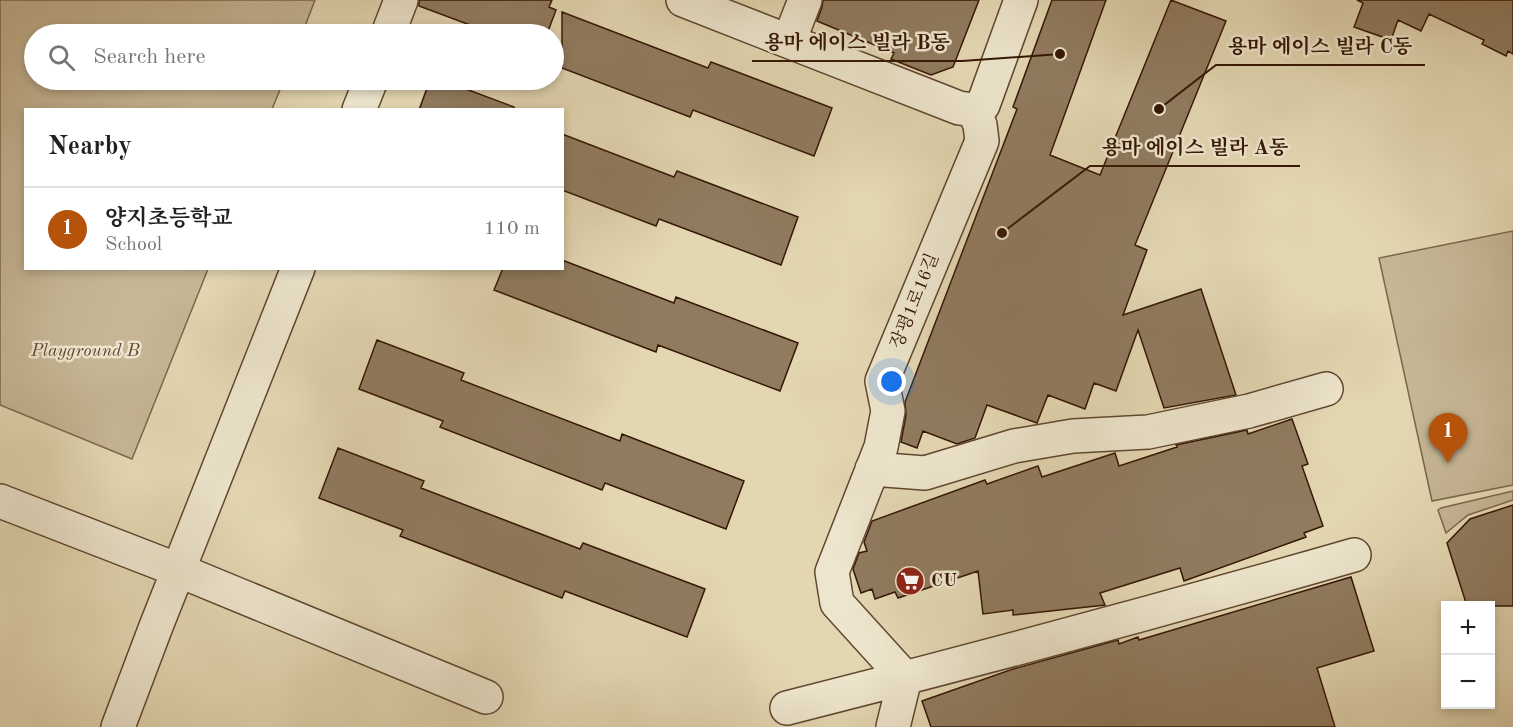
<!DOCTYPE html>
<html lang="en">
<head>
<meta charset="utf-8">
<style>
	:root { --surface:#fff; --page:#f2f2f2; --text:#202124; --muted:#757577; --line:#e0e0e0; --accent:#b45309 }
	body { margin:0; font-family:"Old Standard TT","Noto Serif KR",serif; background:var(--page); color:var(--text) }
	.controls { position:absolute; right:18px; bottom:18px; display:grid; overflow:hidden; border-radius:0px; box-shadow:0 3px 9px #0003 }
	.controls button { width:54px; height:54px; display:grid; place-items:center; padding:0; border:0; border-bottom:2px solid var(--line); background:var(--surface); color:var(--text); font:30px sans-serif }
	.you { position:absolute; left:892px; top:382px; width:21px; height:21px; margin:-15px; border:4px solid #fff; border-radius:50%; background:#1a73e8; box-shadow:0 0 0 9px #1a73e833 }
	.badge { display:grid; place-items:center; width:39px; height:39px; border-radius:50%; background:var(--accent); color:#fff; font-size:20px; font-weight:700 }
	.pin { position:absolute; translate:-50% -50px; filter:drop-shadow(0 2px 3px #0008) }
	.pin::after { content:''; position:absolute; top:32px; width:21px; height:18px; background:inherit; clip-path:polygon(0 0,100% 0,50% 100%) }
	.list { margin:0; padding:0; list-style:none }
	h2 { display:flex; justify-content:space-between; align-items:center; height:78px; margin:0; padding:0 24px; font-size:26px }
	h2 small { font-size:20px; font-weight:400; color:var(--muted) }
	.list li { display:grid; grid-template-columns:39px 1fr auto; gap:18px; align-items:center; box-sizing:border-box; height:84px; padding:0 24px; border-top:2px solid var(--line) }
	.list b { display:block; font-size:22px; white-space:nowrap }
	.list p { margin:0; font-size:20px; white-space:nowrap; color:var(--muted) }
	.list em { font-size:20px; font-style:normal; color:var(--muted) }
	.icon { flex:none; width:33px; height:33px; fill:none; stroke:currentColor; stroke-width:2; stroke-linecap:round; stroke-linejoin:round }
	.map { position:relative; flex:none; width:1513px; height:727px; overflow:hidden }
	.search { position:absolute; background:var(--surface); box-shadow:0 3px 9px #0003; left:24px; top:24px; width:540px; height:66px; display:flex; align-items:center; gap:15px; box-sizing:border-box; padding:0 21px; border-radius:33px; color:var(--muted); font-size:22px }
	.panel { position:absolute; background:var(--surface); box-shadow:0 3px 9px #0003; left:24px; top:108px; width:540px; height:162px; border-radius:0px }
	.map>svg:first-child { display:block }
	.green { fill:#c6b695; stroke:#7e664d; stroke-width:1.5 }
	.building { fill:#907b5f; stroke:#361705; stroke-width:1.5 }
	.lines { fill:none; stroke-linecap:round; stroke-linejoin:round }
	.street-casing { stroke:#614730; stroke-width:36 }
	.street { stroke:#ede5cd; stroke-width:33 }
	.labels { text-anchor:middle; dominant-baseline:central; stroke-width:5; stroke-linejoin:round; paint-order:stroke }
	.street-label { font-size:18px; fill:#361705; stroke:#ede5cd }
	.park-label { font-size:18px; font-style:italic; fill:#614730; stroke:#ede5cd }
	.poi-label { font-size:18px; font-weight:bold; fill:#361705; stroke:#ede5cd; text-anchor:start }
	.leader { fill:none; stroke:#361705; stroke-width:2 }
	.callout-dot { fill:#361705; stroke:#ede5cd; stroke-width:2 }
	.callout-label { font-size:20px; text-anchor:middle; font-weight:bold; fill:#361705; stroke:#ede5cd; stroke-width:5; stroke-linejoin:round; paint-order:stroke }
</style>
</head>
<body>
<div class="map">
<svg width="1513" height="727" viewBox="0 0 1513 727">
	<rect width="100%" height="100%" fill="#e3d7b2"/>
	<filter id="stains"><feTurbulence type="fractalNoise" baseFrequency=".00333" numOctaves="4"/><feColorMatrix values="0 0 0 0 .2 0 0 0 0 .09 0 0 0 0 .02 0 0 0 .5 -.17"/></filter>
	<radialGradient id="worn" r=".72"><stop offset=".6" stop-color="#630" stop-opacity="0"/><stop offset="1" stop-color="#630" stop-opacity=".3"/></radialGradient>
	<path class="green" d="M 0,0 L 315,0 L 302,34 L 34,34 L 34,80 L 284,80 L 272,109 L 26,110 L 26,268 L 208,269 L 132,459 L 0,405 Z
		M 1513,231 L 1513,485 L 1432,501 L 1379,258 Z
		M 1513,491 L 1513,500 L 1468,515 L 1446,533 L 1438,510 L 1441,508 Z"/>
	<path class="building" d="M 419,0 L 552,0 L 549,7 L 556,10 L 547,34 L 494,34 L 419,6 Z
		M 823,0 L 979,0 L 953,67 L 931,75 L 891,59 L 894,53 L 817,21 L 822,7 Z
		M 1052,0 L 1106,0 L 1050,155 L 1100,175 L 1171,0 L 1226,21 L 1135,245 L 1147,250 L 1123,315 L 1201,289 L 1236,395 L 1164,408 L 1138,330 L 1116,391 L 1094,383 L 1085,409 L 1048,395 L 1037,423 L 987,405 L 975,438 L 957,444 L 923,431 L 917,448 L 901,442 L 906,415 L 905,402 L 1017,109 L 1013,107 Z
		M 1357,0 L 1513,0 L 1513,54 L 1508,51 L 1506,56 L 1482,44 L 1484,40 L 1429,14 L 1421,31 L 1398,20 L 1391,40 L 1354,27 L 1363,3 Z
		M 562,12 L 708,68 L 711,62 L 832,108 L 814,156 L 693,110 L 690,117 L 562,68 Z
		M 430,80 L 442,80 L 514,107 L 514,110 L 419,110 Z
		M 562,134 L 674,177 L 677,171 L 798,217 L 781,265 L 659,219 L 656,226 L 562,190 Z
		M 562,260 L 674,303 L 676,297 L 798,343 L 780,391 L 658,345 L 656,352 L 494,290 L 503,268 L 562,268 Z
		M 377,340 L 464,373 L 461,380 L 620,441 L 622,434 L 744,481 L 726,529 L 605,483 L 602,490 L 440,427 L 443,421 L 359,389 Z
		M 1292,419 L 1308,464 L 1302,466 L 1323,526 L 1304,533 L 1306,537 L 1184,581 L 1180,568 L 1100,593 L 1105,605 L 1013,615 L 1013,610 L 983,614 L 978,571 L 898,598 L 895,592 L 875,599 L 872,589 L 861,593 L 853,569 L 859,553 L 867,551 L 864,542 L 872,521 L 985,480 L 987,484 L 1038,466 L 1042,477 L 1115,453 L 1119,466 L 1177,447 L 1176,445 L 1247,430 L 1248,434 Z
		M 338,448 L 424,481 L 421,488 L 580,549 L 583,543 L 705,589 L 687,637 L 565,591 L 562,598 L 400,536 L 403,530 L 319,498 Z
		M 1513,505 L 1513,606 L 1467,606 L 1447,543 L 1470,519 Z
		M 1351,577 L 1374,651 L 1317,668 L 1335,727 L 931,727 L 922,701 L 1013,669 L 1118,640 L 1119,644 L 1138,637 L 1139,640 Z"/>
	<g class="lines">
		<g class="street-casing">
			<path id="street" d="M 683,0 L 959,108 L 974,110
				M 388,34 L 401,0
				M 789,41 L 805,0
				M 359,110 L 371,80
				M 974,110 L 983,105 L 1021,0
				M 872,469 L 925,473 L 1014,446 L 1073,436 L 1148,432 L 1249,411 L 1326,389
				M 0,501 L 178,570 L 486,697
				M 787,708 C 977,660 1166,609 1354,555
				M 118,727 L 155,629 L 298,268
				M 893,727 L 905,678 L 837,603 L 832,572 L 881,447 L 888,411 L 882,381 L 982,141 L 980,125 L 974,110"/>
		</g>
		<use href="#street" class="street"/>
	</g>
	<defs>
		<g id="supermarket-disc" transform="scale(1.5)"><circle r="9.5" fill="#8f2418" stroke="#ede5cd"/><path d="M-6-5.5h2.5l.6 2H6L4.5 2H-2.5L-4.4-4H-6ZM-1.5 3.2a1.3 1.3 0 1 0 .1 0ZM3 3.2a1.3 1.3 0 1 0 .1 0Z" fill="#fff"/></g>
	</defs>
	<g fill-rule="evenodd">
		<use href="#supermarket-disc" x="910" y="581"/>
	</g>
	<g class="labels">
		<g class="street-label">
			<text transform="translate(915 301) rotate(-68)">장평1로16길</text>
		</g>
		<g class="park-label">
			<text x="85" y="351">Playground B</text>
		</g>
		<g class="poi-label">
			<text x="931" y="581">CU</text>
		</g>
	</g>
	<path class="leader" d="M1060 54L962 61H752M1159 109L1216 65H1425M1002 233L1090 166H1300"/>
	<g class="callout-dot">
		<circle cx="1060" cy="54" r="6"/>
		<circle cx="1159" cy="109" r="6"/>
		<circle cx="1002" cy="233" r="6"/>
	</g>
	<g class="callout-label">
		<text x="857" y="49">용마 에이스 빌라 B동</text>
		<text x="1320" y="53">용마 에이스 빌라 C동</text>
		<text x="1195" y="154">용마 에이스 빌라 A동</text>
	</g>
	<rect width="100%" height="100%" filter="url(#stains)"/>
	<rect width="100%" height="100%" fill="url(#worn)"/>
</svg>
<div class="controls">
<button>+</button>
<button>−</button>
</div>
<div class="you"></div>
<div class="pin badge" style="left:1448px;top:463px">1</div>
<div class="search"><svg class="icon" aria-label="search" viewBox="0 0 24 24"><circle cx="10" cy="10" r="6"/><path d="M15 15l6 6"/></svg>Search here</div>
<section class="panel">
<h2>Nearby<small></small></h2>
<ul class="list">
<li><span class="badge">1</span><div><b>양지초등학교</b><p>School</p></div><em>110 m</em></li>
</ul>
</section>
</div>
</body>
</html>
